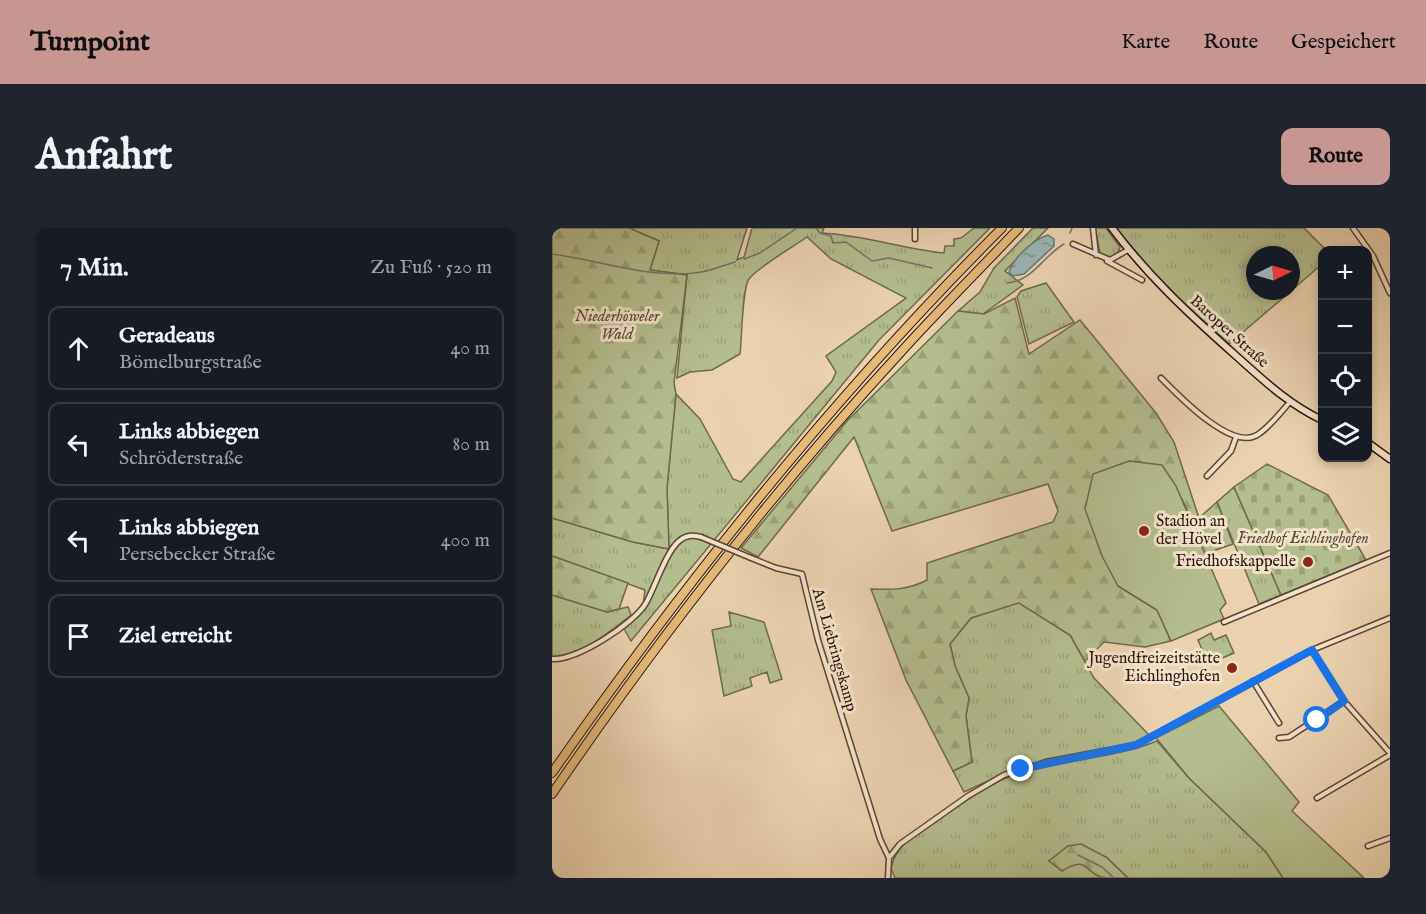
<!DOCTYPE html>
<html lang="de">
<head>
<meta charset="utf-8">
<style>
	:root { --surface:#171b24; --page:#20242c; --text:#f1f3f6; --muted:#9ea1a6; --line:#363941; --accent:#c59692 }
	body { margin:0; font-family:"IM FELL English",serif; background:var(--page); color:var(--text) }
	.controls { position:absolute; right:18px; top:18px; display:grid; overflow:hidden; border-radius:12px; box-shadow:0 3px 9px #0003 }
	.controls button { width:54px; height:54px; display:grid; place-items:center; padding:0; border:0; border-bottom:2px solid var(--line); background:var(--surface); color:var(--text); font:30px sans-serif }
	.compass { position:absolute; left:694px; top:18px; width:54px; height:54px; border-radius:50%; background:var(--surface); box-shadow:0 3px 9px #0003; rotate:85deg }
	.stop { position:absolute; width:18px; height:18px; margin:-14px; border:4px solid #1a73e8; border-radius:50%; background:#fff }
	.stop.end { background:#1a73e8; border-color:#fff; box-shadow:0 2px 6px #0008 }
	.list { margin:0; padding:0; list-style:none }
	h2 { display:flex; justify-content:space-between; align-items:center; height:78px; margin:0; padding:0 24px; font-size:26px }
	h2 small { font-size:20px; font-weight:400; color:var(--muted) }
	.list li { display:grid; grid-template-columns:39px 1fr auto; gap:18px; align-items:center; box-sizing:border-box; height:84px; margin:0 12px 12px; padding:0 12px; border:2px solid var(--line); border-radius:12px }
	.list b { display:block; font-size:22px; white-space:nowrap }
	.list p { margin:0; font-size:20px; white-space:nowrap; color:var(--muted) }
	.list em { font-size:20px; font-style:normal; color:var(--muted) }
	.icon { flex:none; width:33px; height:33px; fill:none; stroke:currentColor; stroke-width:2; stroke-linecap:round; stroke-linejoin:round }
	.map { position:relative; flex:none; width:838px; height:650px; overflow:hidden; border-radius:12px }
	header { display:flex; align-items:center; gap:36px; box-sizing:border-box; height:84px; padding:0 30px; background:var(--accent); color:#111 }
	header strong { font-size:28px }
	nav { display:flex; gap:33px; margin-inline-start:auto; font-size:21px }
	.intro { display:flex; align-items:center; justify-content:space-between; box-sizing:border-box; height:144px; padding:0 36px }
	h1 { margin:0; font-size:42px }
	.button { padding:15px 27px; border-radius:12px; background:var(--accent); color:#111; font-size:21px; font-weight:700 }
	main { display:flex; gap:36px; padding:0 36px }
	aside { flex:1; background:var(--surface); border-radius:12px; box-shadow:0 3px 9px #0003 }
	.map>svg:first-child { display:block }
	.grass { fill:url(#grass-tufts); stroke:#70694c; stroke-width:1.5 }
	.forest { fill:url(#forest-firs); stroke:#70694c; stroke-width:1.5 }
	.cemetery { fill:url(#cemetery-stones); stroke:#70694c; stroke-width:1.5 }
	.park { fill:url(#park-crowns); stroke:#70694c; stroke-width:1.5 }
	.garden { fill:#b4bd8d; stroke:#70694c; stroke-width:1.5 }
	.water { fill:url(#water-ripples); stroke:#6e7571; stroke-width:1.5 }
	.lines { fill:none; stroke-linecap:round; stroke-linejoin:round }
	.stream { stroke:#6e7571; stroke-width:1.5 }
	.minor-casing { stroke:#5c4435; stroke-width:7 }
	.secondary-casing { stroke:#2d150c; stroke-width:9 }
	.motorway-casing { stroke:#2d150c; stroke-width:10 }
	.minor { stroke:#f1e2cb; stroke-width:4 }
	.secondary { stroke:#f1e2cb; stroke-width:6 }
	.motorway { stroke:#e5b978; stroke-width:8 }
	.minor-bridge-casing { stroke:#5c4435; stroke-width:7; stroke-linecap:butt }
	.minor-bridge { stroke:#f1e2cb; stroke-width:4 }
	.route { stroke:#1a73e8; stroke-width:8 }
	.poi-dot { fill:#8f2418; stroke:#f1e2cb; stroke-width:2 }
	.labels { text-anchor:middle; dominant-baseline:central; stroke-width:6; stroke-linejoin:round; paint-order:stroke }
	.park-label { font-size:16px; font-style:italic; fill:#564733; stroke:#f1e2cb }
	.street-label { font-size:16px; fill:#2d150c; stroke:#f1e2cb }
	.poi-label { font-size:16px; fill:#2d150c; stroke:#f1e2cb; text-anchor:end }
</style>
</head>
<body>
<header>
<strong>Turnpoint</strong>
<nav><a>Karte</a><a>Route</a><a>Gespeichert</a></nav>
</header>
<div class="intro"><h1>Anfahrt</h1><a class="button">Route</a></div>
<main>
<aside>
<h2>7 Min.<small>Zu Fuß · 520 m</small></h2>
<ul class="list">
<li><svg class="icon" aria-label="ahead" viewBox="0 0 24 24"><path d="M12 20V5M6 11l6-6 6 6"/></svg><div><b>Geradeaus</b><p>Bömelburgstraße</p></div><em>40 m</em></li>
<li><svg class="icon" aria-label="left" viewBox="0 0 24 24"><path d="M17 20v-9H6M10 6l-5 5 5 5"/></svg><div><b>Links abbiegen</b><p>Schröderstraße</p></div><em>80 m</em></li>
<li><svg class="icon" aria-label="left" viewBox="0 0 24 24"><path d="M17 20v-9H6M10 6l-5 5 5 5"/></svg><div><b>Links abbiegen</b><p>Persebecker Straße</p></div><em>400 m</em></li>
<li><svg class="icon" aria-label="arrive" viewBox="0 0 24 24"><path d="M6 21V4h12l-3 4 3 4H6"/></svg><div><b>Ziel erreicht</b></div></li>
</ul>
</aside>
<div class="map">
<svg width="838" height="650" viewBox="0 0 838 650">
	<defs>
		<pattern id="grass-tufts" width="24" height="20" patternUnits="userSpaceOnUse" patternTransform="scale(1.5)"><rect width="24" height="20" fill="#b4bd8d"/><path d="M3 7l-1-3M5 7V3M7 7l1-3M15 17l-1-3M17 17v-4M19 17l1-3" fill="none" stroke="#9ba278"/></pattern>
		<pattern id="forest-firs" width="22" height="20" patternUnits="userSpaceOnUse" patternTransform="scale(1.5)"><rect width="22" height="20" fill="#b4bd8d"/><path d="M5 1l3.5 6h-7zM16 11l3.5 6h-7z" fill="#9ba278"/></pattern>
		<pattern id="cemetery-stones" width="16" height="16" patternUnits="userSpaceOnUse" patternTransform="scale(1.5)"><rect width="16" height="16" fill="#b4bd8d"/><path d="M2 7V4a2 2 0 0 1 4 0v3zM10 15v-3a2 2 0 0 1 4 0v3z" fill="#9ba278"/></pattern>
		<pattern id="park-crowns" width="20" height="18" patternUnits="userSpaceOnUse" patternTransform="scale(1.5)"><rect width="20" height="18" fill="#b4bd8d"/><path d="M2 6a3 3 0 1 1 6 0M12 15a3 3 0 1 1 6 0" fill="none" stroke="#9ba278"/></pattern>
		<pattern id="water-ripples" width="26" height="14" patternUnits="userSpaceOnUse" patternTransform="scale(1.5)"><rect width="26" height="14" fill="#9ab5b4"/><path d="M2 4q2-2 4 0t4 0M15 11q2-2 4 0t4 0" fill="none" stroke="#7e9291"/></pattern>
	</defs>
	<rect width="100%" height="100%" fill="#ead2af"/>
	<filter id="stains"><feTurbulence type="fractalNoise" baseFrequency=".00333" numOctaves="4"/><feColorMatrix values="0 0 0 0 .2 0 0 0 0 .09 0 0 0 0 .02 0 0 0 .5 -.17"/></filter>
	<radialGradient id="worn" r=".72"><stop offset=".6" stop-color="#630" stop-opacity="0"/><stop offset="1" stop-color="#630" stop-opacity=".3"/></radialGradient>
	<path class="grass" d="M 77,0 L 195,0 L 185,32 L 192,29 L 200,0 L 272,0 L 270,5 C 312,7 351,21 392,25 L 393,18 L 402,18 L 402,11 L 409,10 L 422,0 L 438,0 L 327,112 L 79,413 L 71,399 L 90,384 L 93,362 L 0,328 L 0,290 L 81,314 L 117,321 L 115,260 L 124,166 L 148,191 L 181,251 L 189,254 L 280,153 L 284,144 L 274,128 L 354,70 L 279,31 L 255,9 C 241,19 206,39 197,51 C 190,60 190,111 188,126 L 160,142 L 138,144 L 125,150 L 135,47 L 98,42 L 107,13 Z
		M 481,0 L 496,0 L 453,43 L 471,57 L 431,86 L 406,83 L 428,64 L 442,40 Z
		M 543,0 L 554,0 L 568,19 L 566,26 L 557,30 L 548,25 Z
		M 564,0 L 752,0 L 774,22 L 770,22 L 770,36 L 739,63 L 739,27 L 703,27 L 703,63 L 739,63 L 677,116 L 615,61 Z
		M 494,55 L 522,94 L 477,116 L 465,69 L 469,63 Z
		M 682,259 L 729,367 L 707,376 L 665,274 Z
		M 0,367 L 55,384 L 76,379 L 79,387 C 56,405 29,428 0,429 Z
		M 467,374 L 518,407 L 542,450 L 598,508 C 568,522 539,523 508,529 C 473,536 444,549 412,564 L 401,543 L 420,534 L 414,488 L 417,470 L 403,438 L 398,416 L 419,390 Z
		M 177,384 L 212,394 L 230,451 L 218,455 L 215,444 L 198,450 L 200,458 L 172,468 L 160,402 L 179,398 Z
		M 605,513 L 637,550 L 714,624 L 731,650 L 576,650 L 554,629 L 516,618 L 497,633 L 530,636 L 549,650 L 343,650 L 339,640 C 344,616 365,605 385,592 C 409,577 432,558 459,548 C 507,531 558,532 605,513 Z"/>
	<path class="forest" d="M 0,0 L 77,0 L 107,13 L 98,42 L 135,47 L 122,155 L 124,166 L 115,260 L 117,321 L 81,314 L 0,290 Z
		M 463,70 L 477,126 L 528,92 L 604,185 L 622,214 L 647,290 L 665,274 L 681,316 L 652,326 C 636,287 620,216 564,238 L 566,358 L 605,382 L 619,413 L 593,419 L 552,414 L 533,433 L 518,407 L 467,375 L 419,390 L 398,416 L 403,438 L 417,470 L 414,488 L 420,534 L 401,543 L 354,452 L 319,361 C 340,362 356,362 375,352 L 375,335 L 501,294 L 506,283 L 496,256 L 340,303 L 302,209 L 206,329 L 189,320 L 296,192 L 406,83 L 432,86 Z
		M 0,328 L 76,355 L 67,381 L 55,384 L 0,367 Z
		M 529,616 L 554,629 L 576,650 C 569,650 560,650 552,650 C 532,646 537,626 510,643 L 497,633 L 516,618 Z"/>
	<path class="cemetery" d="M 715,236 L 776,267 L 814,332 L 729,367 L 682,259 Z"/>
	<path class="park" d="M 659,405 L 662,412 L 674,407 L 682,425 L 661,434 L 655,433 L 646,412 Z"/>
	<path class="garden" d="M 577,233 L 610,237 L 624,258 L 674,375 L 668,382 L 672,391 L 619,413 L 605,382 L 566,358 L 550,328 L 533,281 L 541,246 Z
		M 667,478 L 747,574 L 740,583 L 812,650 L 731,650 L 714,624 L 637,550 L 604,510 Z"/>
	<path class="water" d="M 496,7 L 502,11 L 502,18 L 472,46 L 461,48 L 457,44 C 461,30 482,11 496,7 Z"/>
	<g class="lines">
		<path class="stream" d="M 264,0 L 268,5 L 279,8 L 281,15 L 294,14 L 320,33 L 337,30 L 380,40
			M 518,5 L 520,0
			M 0,26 C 47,32 94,50 142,45 C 157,44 169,38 183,34
			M 192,31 L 208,25 L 245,0
			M 455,55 C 481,53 491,28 512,16
			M 526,627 L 550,639 L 562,650"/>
		<g class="minor-casing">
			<path id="minor" d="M 363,0 L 363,11
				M 541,0 L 544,27
				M 801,0 L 821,28 L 838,65
				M 521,16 L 558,32 L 576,22
				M 555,33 L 590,52
				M 609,150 C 626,167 679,223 705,207 C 717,200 728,185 738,174
				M 655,248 L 679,223 L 684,209
				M 199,330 L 224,340 L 250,346 L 266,412 L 328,611 L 337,630
				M 672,394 L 838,325
				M 760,422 L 792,473 L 838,525
				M 0,431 C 24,433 82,396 94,375 C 103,359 114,324 127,313 C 134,307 140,307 149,309
				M 701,453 L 727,495
				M 727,510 L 737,509 L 792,473
				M 765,570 L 838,527
				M 816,618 L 838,610
				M 336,650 L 337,630 L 348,616 L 416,568 L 452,547 L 494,534 L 584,517 L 760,422 L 838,390"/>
		</g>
		<g class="secondary-casing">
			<path id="secondary" d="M 560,0 C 596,48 637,86 682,126 C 710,151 736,176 770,192
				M 816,215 L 838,231"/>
		</g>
		<g class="motorway-casing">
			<path id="motorway" d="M 0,545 C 135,351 283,167 450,0
				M 0,566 C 106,411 221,263 348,125 C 387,82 427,42 467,0"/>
		</g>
		<use href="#minor" class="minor"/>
		<use href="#secondary" class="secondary"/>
		<use href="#motorway" class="motorway"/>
		<g class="minor-bridge-casing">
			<path id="minor-bridge" d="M 149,309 L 199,330"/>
		</g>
		<use href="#minor-bridge" class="minor-bridge"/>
	</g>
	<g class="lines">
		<path class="route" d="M 469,541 L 584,517 L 760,422 L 792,473 L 765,492"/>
	</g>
	<g class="poi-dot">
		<circle cx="592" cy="303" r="6"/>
		<circle cx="756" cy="334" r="6"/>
		<circle cx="680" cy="440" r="6"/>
	</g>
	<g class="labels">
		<g class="park-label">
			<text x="65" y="89">Niederhöweler<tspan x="65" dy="18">Wald</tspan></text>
			<text x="751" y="311">Friedhof Eichlinghofen</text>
		</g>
		<g class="street-label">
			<text transform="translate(677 104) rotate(42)">Baroper Straße</text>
			<text transform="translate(282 422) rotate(74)">Am Liebringskamp</text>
		</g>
		<g class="poi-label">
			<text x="604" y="294" text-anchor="start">Stadion an<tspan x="604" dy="18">der Hövel</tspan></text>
			<text x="744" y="334">Friedhofskappelle</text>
			<text x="668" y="431">Jugendfreizeitstätte<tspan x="668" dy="18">Eichlinghofen</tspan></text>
		</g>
	</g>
	<rect width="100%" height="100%" filter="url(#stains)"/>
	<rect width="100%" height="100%" fill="url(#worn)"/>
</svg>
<div class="controls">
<button>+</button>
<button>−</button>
<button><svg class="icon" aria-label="locate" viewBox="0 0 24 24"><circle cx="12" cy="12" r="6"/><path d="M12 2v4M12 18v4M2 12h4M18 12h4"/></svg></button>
<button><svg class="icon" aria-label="layers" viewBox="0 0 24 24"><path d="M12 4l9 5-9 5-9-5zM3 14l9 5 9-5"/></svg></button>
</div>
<svg class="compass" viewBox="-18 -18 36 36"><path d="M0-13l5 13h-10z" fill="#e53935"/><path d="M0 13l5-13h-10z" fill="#9ea1a6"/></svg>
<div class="stop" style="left:765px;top:492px"></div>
<div class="stop end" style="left:469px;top:541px"></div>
</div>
</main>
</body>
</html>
